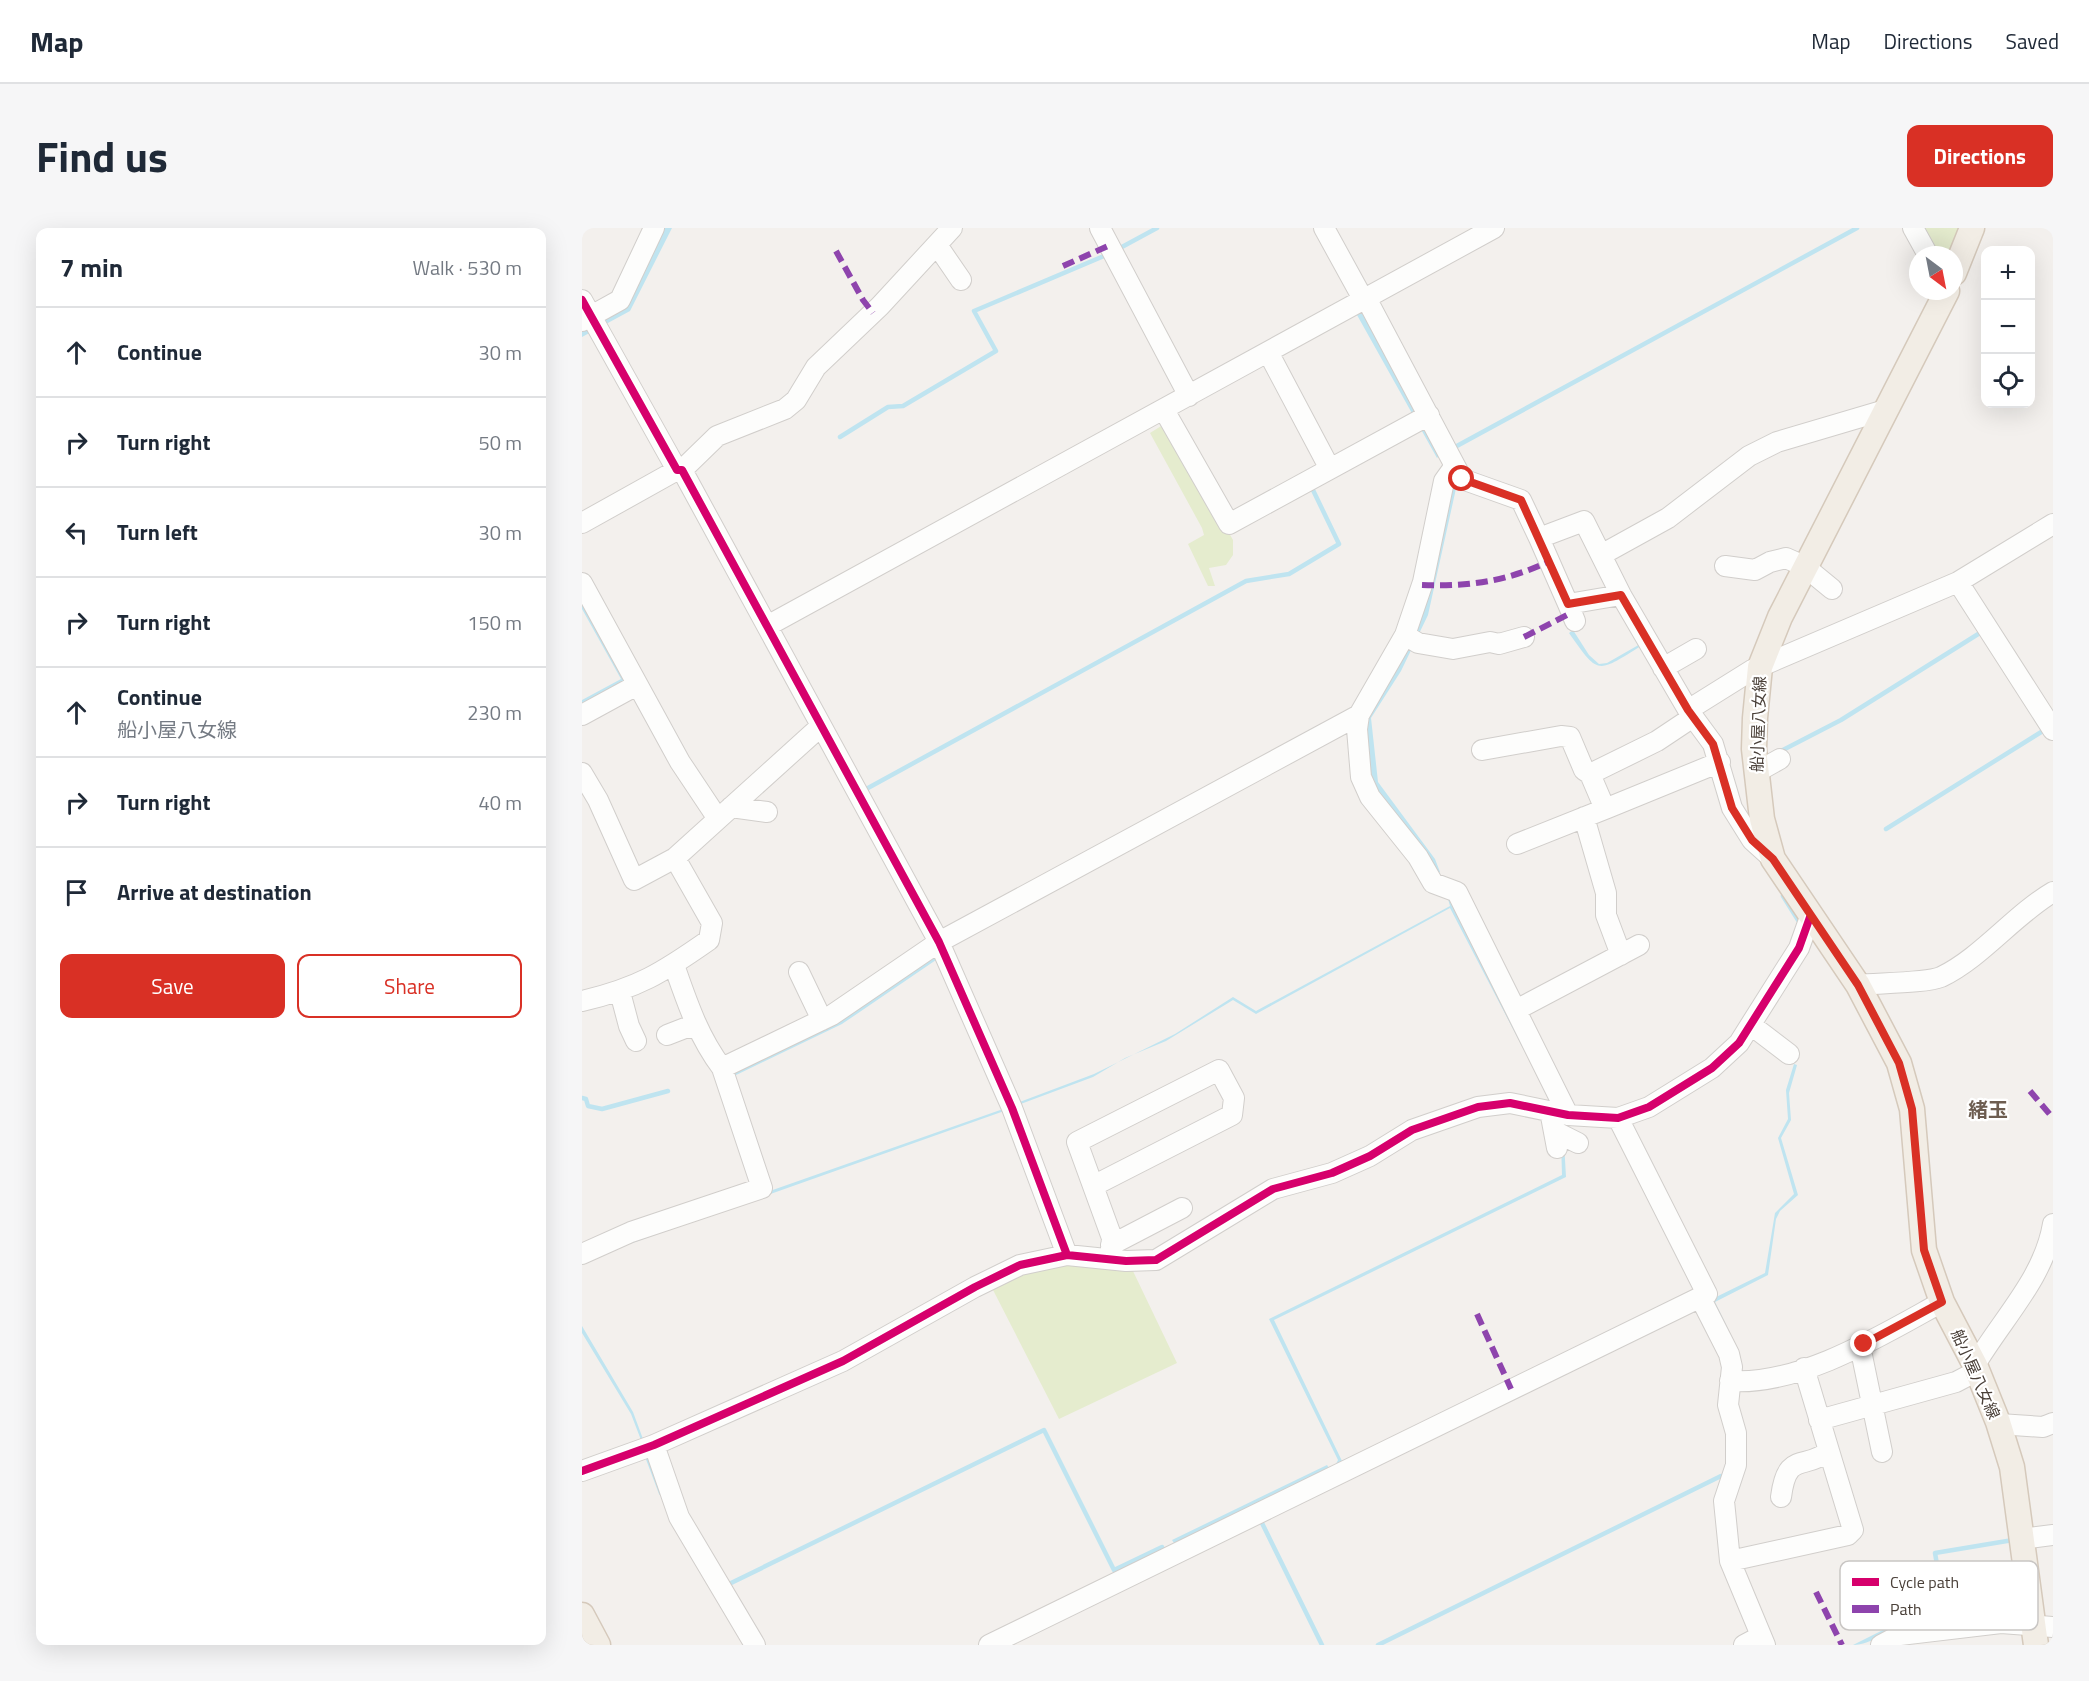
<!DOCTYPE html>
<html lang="en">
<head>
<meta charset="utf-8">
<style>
	:root { --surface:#fff; --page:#f6f6f7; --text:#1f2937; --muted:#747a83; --line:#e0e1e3; --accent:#d93025 }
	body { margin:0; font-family:"Titillium Web","Noto Sans JP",sans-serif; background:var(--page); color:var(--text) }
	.controls { position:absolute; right:18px; top:18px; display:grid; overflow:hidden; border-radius:12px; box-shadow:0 6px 24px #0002 }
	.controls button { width:54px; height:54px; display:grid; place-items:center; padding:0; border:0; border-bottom:2px solid var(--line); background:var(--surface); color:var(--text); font:30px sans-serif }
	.compass { position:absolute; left:1327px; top:18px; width:54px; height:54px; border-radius:50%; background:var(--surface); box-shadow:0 6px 24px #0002; rotate:148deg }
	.stop { position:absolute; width:18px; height:18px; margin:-14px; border:4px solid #d93025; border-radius:50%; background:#fff }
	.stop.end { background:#d93025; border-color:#fff; box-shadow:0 2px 6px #0008 }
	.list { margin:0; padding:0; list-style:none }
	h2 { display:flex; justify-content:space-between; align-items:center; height:78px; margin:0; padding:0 24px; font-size:26px }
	h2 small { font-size:20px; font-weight:400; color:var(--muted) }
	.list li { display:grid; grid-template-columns:39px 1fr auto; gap:18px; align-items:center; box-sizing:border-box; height:90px; padding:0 24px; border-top:2px solid var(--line) }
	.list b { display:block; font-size:22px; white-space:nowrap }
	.list p { margin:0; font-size:20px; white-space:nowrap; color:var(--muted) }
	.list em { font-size:20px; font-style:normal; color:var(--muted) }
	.actions { display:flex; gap:12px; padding:18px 24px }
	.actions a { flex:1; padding:14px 0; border:2px solid var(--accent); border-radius:12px; text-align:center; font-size:21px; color:var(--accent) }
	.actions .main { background:var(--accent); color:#fff }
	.icon { flex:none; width:33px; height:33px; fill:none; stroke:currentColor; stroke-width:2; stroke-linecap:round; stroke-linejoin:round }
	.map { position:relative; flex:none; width:1471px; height:1417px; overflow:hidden; border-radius:12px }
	header { display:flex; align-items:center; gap:36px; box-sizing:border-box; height:84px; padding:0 30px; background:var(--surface); border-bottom:2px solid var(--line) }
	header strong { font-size:28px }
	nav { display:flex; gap:33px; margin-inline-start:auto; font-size:21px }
	.intro { display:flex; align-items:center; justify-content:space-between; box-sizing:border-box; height:144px; padding:0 36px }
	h1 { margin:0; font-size:42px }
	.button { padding:15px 27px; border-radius:12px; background:var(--accent); color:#fff; font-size:21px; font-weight:700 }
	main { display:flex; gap:36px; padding:0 36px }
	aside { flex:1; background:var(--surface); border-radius:12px; box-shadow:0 6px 24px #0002 }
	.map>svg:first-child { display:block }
	.green { fill:#e5ecce }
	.water { fill:#bfe4f0 }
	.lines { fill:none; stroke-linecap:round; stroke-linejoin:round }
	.stream { stroke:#bfe4f0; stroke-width:4.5 }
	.minor-casing { stroke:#d1cecb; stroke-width:22 }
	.major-casing { stroke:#d5c9bb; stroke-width:27 }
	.minor { stroke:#fdfdfc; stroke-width:20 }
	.major { stroke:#f2ede5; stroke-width:24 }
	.quiet { stroke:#8e44ad; stroke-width:6; stroke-dasharray:12 6; stroke-linecap:butt }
	.cycleway-casing { stroke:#fff; stroke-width:11 }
	.cycleway { stroke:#d6006c; stroke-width:8 }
	.route { stroke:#d93025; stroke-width:8 }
	.labels { text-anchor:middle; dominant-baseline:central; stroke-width:4.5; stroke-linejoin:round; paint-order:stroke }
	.street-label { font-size:16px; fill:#4a4039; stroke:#fff }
	.quarter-label { font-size:20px; font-weight:bold; fill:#6d5d50; stroke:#fff }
	.key { fill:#fff; stroke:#c9c6c4; stroke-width:1.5 }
	.key-label { font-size:16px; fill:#4a4039 }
</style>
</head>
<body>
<header>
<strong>Map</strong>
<nav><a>Map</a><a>Directions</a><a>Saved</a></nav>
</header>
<div class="intro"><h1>Find us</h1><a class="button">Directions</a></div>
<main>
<aside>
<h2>7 min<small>Walk · 530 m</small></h2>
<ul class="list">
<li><svg class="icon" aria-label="ahead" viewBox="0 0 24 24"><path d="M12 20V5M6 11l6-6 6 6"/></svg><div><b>Continue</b></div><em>30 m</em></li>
<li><svg class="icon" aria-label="right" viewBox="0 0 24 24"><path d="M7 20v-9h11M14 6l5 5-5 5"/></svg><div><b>Turn right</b></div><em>50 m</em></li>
<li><svg class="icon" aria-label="left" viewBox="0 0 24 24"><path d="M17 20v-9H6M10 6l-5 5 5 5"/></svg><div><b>Turn left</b></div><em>30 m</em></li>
<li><svg class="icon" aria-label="right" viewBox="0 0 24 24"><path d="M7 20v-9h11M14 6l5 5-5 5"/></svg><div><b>Turn right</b></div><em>150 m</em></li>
<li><svg class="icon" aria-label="ahead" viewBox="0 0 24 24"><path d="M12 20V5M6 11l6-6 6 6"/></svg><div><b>Continue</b><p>船小屋八女線</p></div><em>230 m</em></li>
<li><svg class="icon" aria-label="right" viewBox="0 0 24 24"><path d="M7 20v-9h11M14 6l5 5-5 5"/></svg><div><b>Turn right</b></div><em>40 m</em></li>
<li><svg class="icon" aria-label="arrive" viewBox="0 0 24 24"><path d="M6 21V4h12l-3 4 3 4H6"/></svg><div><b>Arrive at destination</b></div></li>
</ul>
<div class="actions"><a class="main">Save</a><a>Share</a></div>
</aside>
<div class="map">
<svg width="1471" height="1417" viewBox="0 0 1471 1417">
	<rect width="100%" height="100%" fill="#f3f0ed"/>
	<path class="green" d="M 1341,0 L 1384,0 L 1372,27 L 1356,27 Z
		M 584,195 L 651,312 L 651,327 L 644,337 L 627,340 L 633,358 L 626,358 L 606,316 L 622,307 L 620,300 L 568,205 Z
		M 477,1033 L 550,1041 L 595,1135 L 477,1191 L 410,1060 L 420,1052 Z"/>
	<path class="water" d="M 80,0 L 90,0 L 48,83 L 0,109 L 0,100 L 43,77 Z
		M 782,83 L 859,226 L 855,230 L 775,87 Z
		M 868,255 L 875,256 L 846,387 L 819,443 L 789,490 L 796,554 L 853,631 L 858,644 L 854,646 L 841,622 L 791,557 L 784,507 L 785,486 L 815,441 L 840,389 Z
		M 0,372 L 44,453 L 0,477 L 0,472 L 39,451 L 0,381 Z
		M 991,402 L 1007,427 L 1017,436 L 1025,435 L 1060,415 L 1059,418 C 1015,445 1017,448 987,405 Z
		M 870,669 L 968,872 L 868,680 L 674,786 L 651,772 L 584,813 L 543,830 L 511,849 L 436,877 L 435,875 L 512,846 L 593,806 L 651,769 L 674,783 L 868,678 L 866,671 Z
		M 1212,836 L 1215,837 L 1207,865 L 1209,892 L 1199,910 L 1216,967 L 1198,983 L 1194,991 L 1186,1047 L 1133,1074 L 1151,1111 L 1148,1112 L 1128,1072 L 1183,1045 L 1193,985 L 1212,966 L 1196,910 L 1206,891 L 1204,862 Z
		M 424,880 L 425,882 L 39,1019 L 37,1016 Z
		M 979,914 L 982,914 L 984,949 L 692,1092 L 760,1233 L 754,1236 L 756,1232 L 687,1091 L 980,947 Z
		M 0,1098 L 51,1184 L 61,1211 L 59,1212 L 49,1186 L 0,1105 Z
		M 745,1237 L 747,1240 L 592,1315 L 590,1312 Z
		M 1413,1382 L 1432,1384 L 1433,1388 C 1400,1385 1353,1388 1322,1397 C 1304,1402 1290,1417 1271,1417 L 1321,1392 Z"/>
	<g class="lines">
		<path class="stream" d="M 540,24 L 538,20 L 575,0
			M 258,209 L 306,179 L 321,178 L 414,123 L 392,83 L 522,28
			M 873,219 L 1275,0
			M 1197,524 L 1259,492 L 1401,403
			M 286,560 L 664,353 L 707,346 L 757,316 L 730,260
			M 1304,601 L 1464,501
			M 1201,668 L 1216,692
			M 149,847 L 259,794 L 356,728
			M 0,870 L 4,871 L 6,878 L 20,881 L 86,863
			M 64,1225 L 79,1265
			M 678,1291 L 740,1417
			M 147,1356 L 462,1202 L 532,1342 L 580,1319
			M 1364,1389 L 1353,1325 L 1431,1312
			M 796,1417 L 1139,1248"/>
		<g class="minor-casing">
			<path id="minor" d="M 518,0 L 607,168
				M 742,0 L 781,71
				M 1331,0 L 1346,27
				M 355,17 L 379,52
				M 784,70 L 880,251 L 939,272 L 957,310 L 1002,293 L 1019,327 L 1086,290 L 1167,228 L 1195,214 L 1303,182
				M 0,72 L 95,242 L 100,242 L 357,714 L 430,880 L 485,1027
				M 0,93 L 38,72 L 72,0
				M 686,124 L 748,241
				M 582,182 L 647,296 L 847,187
				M 872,239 L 862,253 L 841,354 L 823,407 L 777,487 L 775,501 L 779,549 L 788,569 L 836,629 L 851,655 L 875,664 L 986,887
				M 100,242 L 135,208 L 203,181 L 214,172 L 234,139 L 298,78 L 370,0
				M 0,295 L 95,242
				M 957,310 L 986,376 L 1039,367
				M 1019,327 L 1039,367 L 1106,482 L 1131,516 L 1150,580 L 1170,612 L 1191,631
				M 1143,338 L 1173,342 L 1188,334 L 1204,330 L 1222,338 L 1250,361
				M 1376,354 L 1471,502
				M 0,355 L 98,534 L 136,591
				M 986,376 L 993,393
				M 187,397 L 912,0
				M 823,407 L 836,415 L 871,421 L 908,414 L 917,416 L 942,409
				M 1081,440 L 1114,421
				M 1106,482 L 1170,442 L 1376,354 L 1471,296
				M 0,487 L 55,457
				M 900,522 L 979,508 L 988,509 L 1002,542 L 1008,546 L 1075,513 L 1111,489
				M 0,545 L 16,572 L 52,652 L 93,630 L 239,498
				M 1173,545 L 1198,531
				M 149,579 L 185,584
				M 1023,581 L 1138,534
				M 1002,589 L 1024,665 L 1024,687 L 1039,727
				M 935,616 L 1023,581 L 1008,546
				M 92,737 C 105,774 116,808 140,840
				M 217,744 L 240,792
				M 1276,757 C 1295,755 1345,755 1359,749 C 1399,730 1432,687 1471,664
				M 38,764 L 47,798 L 54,813
				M 0,773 C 56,760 80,745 127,712 L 130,695 L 93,630
				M 934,782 L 1057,717
				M 1169,797 L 1207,826
				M 85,807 L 103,800 L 114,800
				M 968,883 L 975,920
				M 972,903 L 996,915
				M 511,958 L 650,887 L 652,870 L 637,842 L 495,914 L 530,1010 L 528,1031
				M 529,1017 L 600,980
				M 0,1026 L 49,1004 L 180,960 L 140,840 L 250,787 L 357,714 L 777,487
				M 1118,1069 L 1147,1126 L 1150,1139 L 1146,1177 L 1154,1205 L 1154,1237 L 1142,1273 L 1148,1333 L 1183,1417
				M 1278,1118 L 1300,1224
				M 1393,1137 C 1420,1091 1462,1050 1471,996
				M 1148,1153 C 1218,1158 1300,1107 1360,1074
				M 1237,1192 L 1374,1154 L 1395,1143
				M 1417,1196 L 1461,1199 L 1471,1195
				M 72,1217 L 97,1289 L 173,1417
				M 0,1243 L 72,1217 L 261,1133 L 393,1059 L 438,1037 L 485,1027 L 544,1033 L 574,1032 L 691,961 L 750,945 L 788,928 L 830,902 L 896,879 L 928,875 L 986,887 L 1036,890 L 1067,879 L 1130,840 L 1157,815 L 1217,720 L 1228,689
				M 1199,1269 C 1205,1222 1222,1243 1247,1223 L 1222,1140
				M 1439,1311 L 1471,1307
				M 1148,1333 L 1266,1307 L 1271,1302 L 1247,1223
				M 407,1417 L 1125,1066 L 1036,890
				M 1162,1417 L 1179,1408
				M 1299,1417 L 1318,1407 L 1419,1395 L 1471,1399"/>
		</g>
		<g class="major-casing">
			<path id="major" d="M 1372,45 L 1390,0
				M 1365,63 L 1198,389 L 1178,439 L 1173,490 L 1172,521 L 1180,591 L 1191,631 L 1276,757 L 1317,835 L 1330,881 L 1342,1022 L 1360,1074 L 1393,1137 L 1416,1194 L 1430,1239 L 1454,1417
				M 0,1387 L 16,1417"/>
		</g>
		<use href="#minor" class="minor"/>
		<use href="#major" class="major"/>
		<path class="quiet" d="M 254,23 L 281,72 L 291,85
			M 481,38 L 526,18
			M 840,357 C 886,359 926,353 968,333
			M 942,409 L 989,385
			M 1448,863 L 1471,890
			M 895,1086 L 929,1161
			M 1234,1364 L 1260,1417"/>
		<g class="cycleway-casing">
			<path id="cycleway" d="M 0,72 L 95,242 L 100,242 L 357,714 L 430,880 L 485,1027
				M 0,1243 L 72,1217 L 261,1133 L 393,1059 L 438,1037 L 485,1027 L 544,1033 L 574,1032 L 691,961 L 750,945 L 788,928 L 830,902 L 896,879 L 928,875 L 986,887 L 1036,890 L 1067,879 L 1130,840 L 1157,815 L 1217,720 L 1228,689"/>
		</g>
		<use href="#cycleway" class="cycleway"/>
	</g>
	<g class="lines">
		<path class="route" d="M 880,251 L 939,272 L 986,376 L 1039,367 L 1106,482 L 1131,516 L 1150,580 L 1170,612 L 1191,631 L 1276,757 L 1317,835 L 1330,881 L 1342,1022 L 1360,1074 L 1282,1116"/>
	</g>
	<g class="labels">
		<g class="street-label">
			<text transform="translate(1176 496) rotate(-88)">船小屋八女線</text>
			<text transform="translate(1394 1146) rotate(66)">船小屋八女線</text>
		</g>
		<g class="quarter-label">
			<text x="1406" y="881">緒玉</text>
		</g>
	</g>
	<rect x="1258" y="1333" width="198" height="69" rx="9" class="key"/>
	<rect x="1270" y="1350" width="27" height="8" fill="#d6006c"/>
	<rect x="1270" y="1377" width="27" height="8" fill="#8e44ad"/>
	<g class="key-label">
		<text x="1308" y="1360">Cycle path</text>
		<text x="1308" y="1387">Path</text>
	</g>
</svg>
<div class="controls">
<button>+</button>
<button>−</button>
<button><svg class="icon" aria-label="locate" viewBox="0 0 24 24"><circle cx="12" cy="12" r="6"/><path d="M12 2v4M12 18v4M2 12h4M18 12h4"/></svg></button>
</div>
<svg class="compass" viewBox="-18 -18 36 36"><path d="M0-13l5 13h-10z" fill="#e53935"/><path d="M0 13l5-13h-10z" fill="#747a83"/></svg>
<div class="stop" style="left:880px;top:251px"></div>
<div class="stop end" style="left:1282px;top:1116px"></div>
</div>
</main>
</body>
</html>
